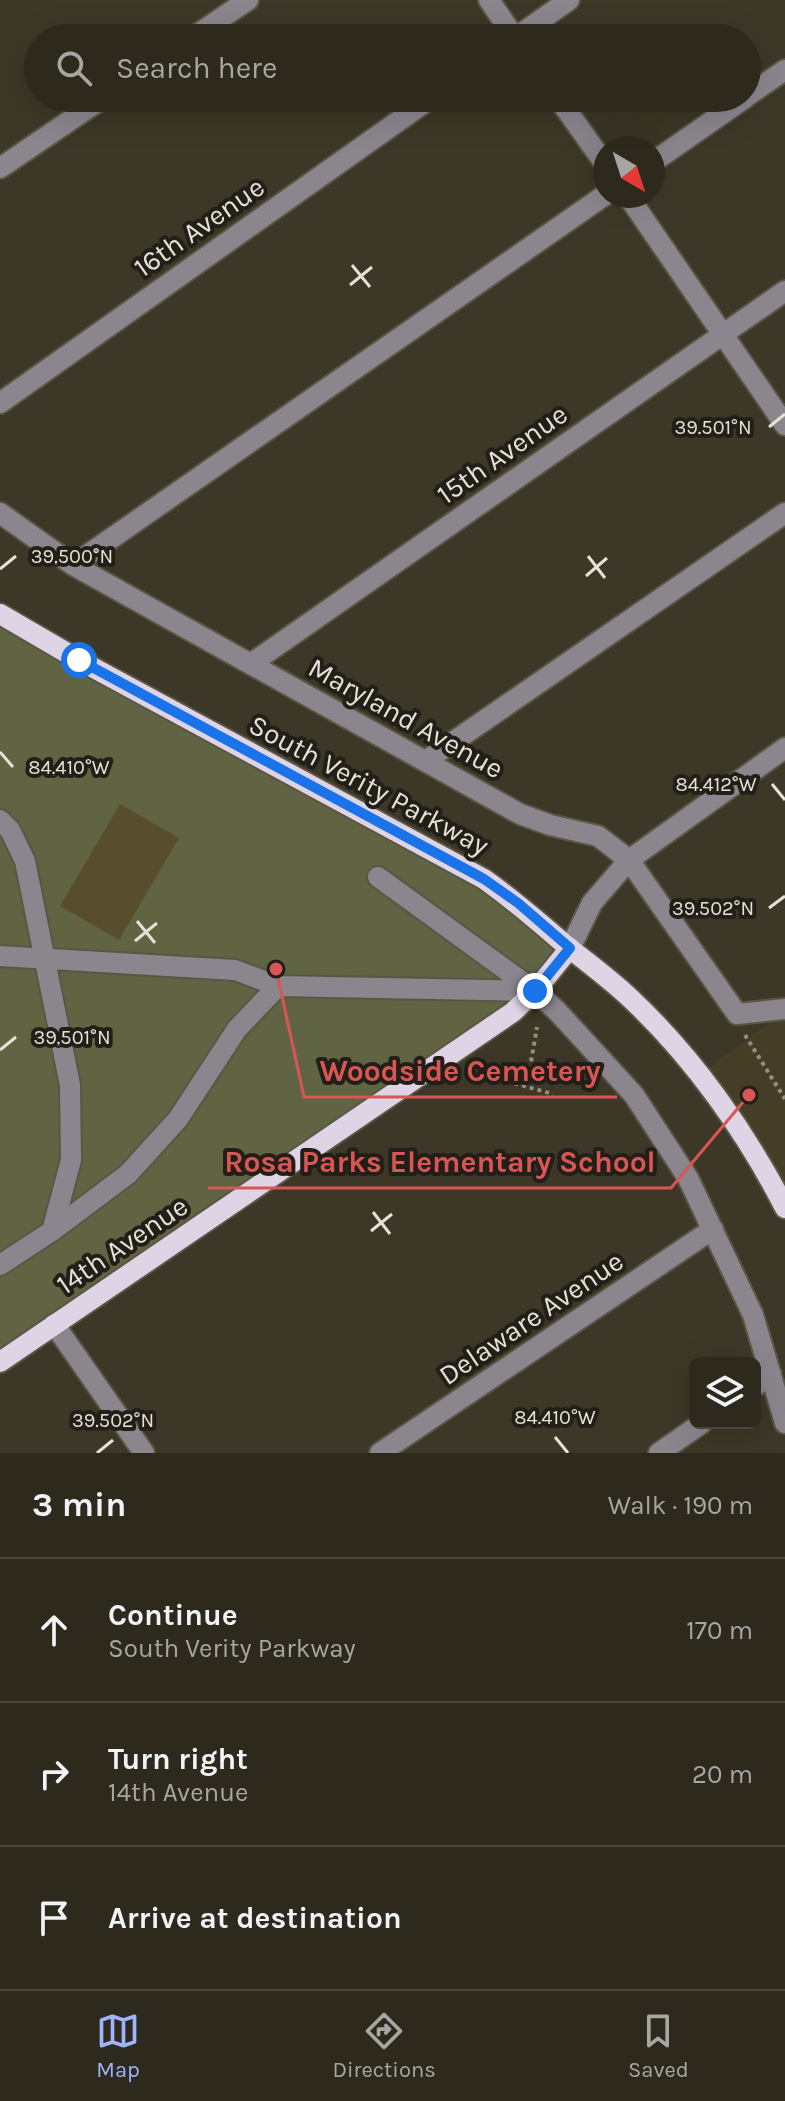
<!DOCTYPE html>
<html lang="en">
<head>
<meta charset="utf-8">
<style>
	:root { --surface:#2d291c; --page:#393529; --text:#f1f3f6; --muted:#a7a6a3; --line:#48453b; --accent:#9eb4fd }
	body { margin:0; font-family:Karla,sans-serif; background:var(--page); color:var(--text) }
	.controls { position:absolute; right:24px; bottom:24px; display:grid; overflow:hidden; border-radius:12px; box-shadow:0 8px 32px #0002 }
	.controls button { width:72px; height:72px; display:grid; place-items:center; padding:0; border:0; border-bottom:2px solid var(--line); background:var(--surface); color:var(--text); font:40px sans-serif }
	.compass { position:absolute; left:593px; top:136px; width:72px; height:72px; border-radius:50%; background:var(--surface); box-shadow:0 8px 32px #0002; rotate:141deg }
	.stop { position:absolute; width:24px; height:24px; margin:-18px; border:6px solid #1a73e8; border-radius:50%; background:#fff }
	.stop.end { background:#1a73e8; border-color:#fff; box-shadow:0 2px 8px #0008 }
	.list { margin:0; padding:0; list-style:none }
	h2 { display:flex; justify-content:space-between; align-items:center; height:104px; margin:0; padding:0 32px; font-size:34px }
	h2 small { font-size:26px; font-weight:400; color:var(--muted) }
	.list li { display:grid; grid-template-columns:52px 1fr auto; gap:24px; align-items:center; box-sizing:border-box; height:144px; padding:0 32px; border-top:2px solid var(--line) }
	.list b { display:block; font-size:30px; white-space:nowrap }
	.list p { margin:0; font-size:26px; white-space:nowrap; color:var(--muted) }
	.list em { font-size:26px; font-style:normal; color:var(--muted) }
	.icon { flex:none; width:44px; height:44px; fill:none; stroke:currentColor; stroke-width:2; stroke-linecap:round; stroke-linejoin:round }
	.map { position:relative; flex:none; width:785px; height:1453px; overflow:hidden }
	.search { position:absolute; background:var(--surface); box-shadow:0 8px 32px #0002; left:24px; right:24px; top:24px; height:88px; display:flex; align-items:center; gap:20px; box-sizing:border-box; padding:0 28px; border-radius:44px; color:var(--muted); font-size:30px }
	.sheet { height:536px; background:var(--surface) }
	nav { display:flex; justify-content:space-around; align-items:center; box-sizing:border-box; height:112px; border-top:2px solid var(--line); background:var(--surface); font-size:22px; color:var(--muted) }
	nav a { display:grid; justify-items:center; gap:4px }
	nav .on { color:var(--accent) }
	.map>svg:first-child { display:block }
	.built { fill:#453e26 }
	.green { fill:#606443 }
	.building { fill:#584e2e }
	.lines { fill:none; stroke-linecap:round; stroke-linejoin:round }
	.minor-casing { stroke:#5a5646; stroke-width:24 }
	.major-casing { stroke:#5a5646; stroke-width:24 }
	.path { stroke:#928e80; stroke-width:4; stroke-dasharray:4 4; stroke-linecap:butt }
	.minor { stroke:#8b868e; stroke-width:20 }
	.major { stroke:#dfd4e5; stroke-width:20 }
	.route { stroke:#1a73e8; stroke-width:10 }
	.ticks { fill:none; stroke:#e4e1d6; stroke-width:3 }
	.labels { text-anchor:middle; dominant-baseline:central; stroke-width:8; stroke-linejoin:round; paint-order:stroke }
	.street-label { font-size:28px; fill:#e4e1d6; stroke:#211f17 }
	.ticks-label { font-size:20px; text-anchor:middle; fill:#e4e1d6; stroke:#211f17; stroke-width:8; stroke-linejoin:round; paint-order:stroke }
	.leader { fill:none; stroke:#da5654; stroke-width:3 }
	.callout-dot { fill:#da5654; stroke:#211f17; stroke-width:3 }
	.callout-label { font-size:30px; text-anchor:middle; font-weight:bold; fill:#da5654; stroke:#211f17; stroke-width:8; stroke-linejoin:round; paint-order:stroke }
</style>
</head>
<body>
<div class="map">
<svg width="785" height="1453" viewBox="0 0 785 1453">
	<rect width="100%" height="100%" fill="#3c3726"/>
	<path class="built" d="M 785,1011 L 785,1208 L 699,1075 Z"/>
	<path class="green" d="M 0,614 L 484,879 L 570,948 L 535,991 L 0,1362 Z"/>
	<path class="building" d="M 120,804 L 179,838 L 119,940 L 60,906 Z"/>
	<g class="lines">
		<g class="minor-casing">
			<path id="minor" d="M 489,0 L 515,38
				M 192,38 L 248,0
				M 515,38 L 569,0
				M 747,96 L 785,70
				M 558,98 L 605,164
				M 653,162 L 745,98
				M 0,168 L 103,98
				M 628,196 L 785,425
				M 0,403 L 431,98
				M 0,513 L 73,565 L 520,814 L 550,825 L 598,836 L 629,860 L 737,1014 L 785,1009
				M 73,565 L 605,195
				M 252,663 L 785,291
				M 427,760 L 785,513
				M 0,820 L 10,830 L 25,861 L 70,1085 L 71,1160 L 52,1231
				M 378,877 L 535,991 L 557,1011 L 634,1095 L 688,1178 L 753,1315 L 785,1423
				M 570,948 L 592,903 L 629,860 L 785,748
				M 0,956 L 235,970 L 278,986 L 535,991
				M 0,1265 L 52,1231 L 128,1174 L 178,1119 L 237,1029 L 278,986
				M 54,1324 L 144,1453
				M 755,1386 L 771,1374
				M 380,1453 L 713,1229
				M 659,1453 L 702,1423"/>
		</g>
		<g class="major-casing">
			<path id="major" d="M 0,614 L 79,660 L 484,879 C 514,900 541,924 569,948 C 590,964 611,980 630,998 C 693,1057 746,1132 785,1208
				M 0,1362 L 513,1012 L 535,991 L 570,948"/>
		</g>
		<path class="path" d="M 745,1035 L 785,1099
			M 472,1068 L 480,1076 L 501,1076 L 506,1081 L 553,1094
			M 527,1085 L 537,1027"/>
		<use href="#minor" class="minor"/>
		<use href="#major" class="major"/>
	</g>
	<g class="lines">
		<path class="route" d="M 79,660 L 484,879 L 518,903 L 570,948 L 535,991"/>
	</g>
	<path class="ticks" d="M 352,265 L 370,287M 350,285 L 372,267M 769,427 L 785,414M 588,556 L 605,578M 0,569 L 16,556M 586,576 L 607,558M 0,752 L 13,767M 772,784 L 785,800M 769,908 L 785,896M 137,921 L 155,943M 135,941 L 157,923M 0,1050 L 16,1037M 373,1212 L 390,1234M 371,1231 L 392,1214M 555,1437 L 568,1453M 97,1453 L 113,1440"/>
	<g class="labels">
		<g class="street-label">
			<text transform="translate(199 227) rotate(-35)">16th Avenue</text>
			<text transform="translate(502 454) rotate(-35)">15th Avenue</text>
			<text transform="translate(406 718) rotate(29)">Maryland Avenue</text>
			<text transform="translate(369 785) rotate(28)">South Verity Parkway</text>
			<text transform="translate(122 1245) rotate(-34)">14th Avenue</text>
			<text transform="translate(531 1318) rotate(-34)">Delaware Avenue</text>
		</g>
	</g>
	<g class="ticks-label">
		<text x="713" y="434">39.501°N</text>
		<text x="72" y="563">39.500°N</text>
		<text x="69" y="774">84.410°W</text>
		<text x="716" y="791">84.412°W</text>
		<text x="713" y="915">39.502°N</text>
		<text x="72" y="1044">39.501°N</text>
		<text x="555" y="1424">84.410°W</text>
		<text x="113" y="1427">39.502°N</text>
	</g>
	<path class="leader" d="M276 969L304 1097H617M749 1095L671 1188H208"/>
	<g class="callout-dot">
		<circle cx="276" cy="969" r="8"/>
		<circle cx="749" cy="1095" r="8"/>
	</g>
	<g class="callout-label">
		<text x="460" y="1081">Woodside Cemetery</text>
		<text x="440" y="1172">Rosa Parks Elementary School</text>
	</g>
</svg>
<div class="controls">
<button><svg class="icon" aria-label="layers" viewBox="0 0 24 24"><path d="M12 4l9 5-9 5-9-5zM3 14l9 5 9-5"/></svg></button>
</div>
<svg class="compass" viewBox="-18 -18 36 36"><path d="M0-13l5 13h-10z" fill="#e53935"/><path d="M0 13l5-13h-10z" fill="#a7a6a3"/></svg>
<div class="stop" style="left:79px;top:660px"></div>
<div class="stop end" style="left:535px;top:991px"></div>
<div class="search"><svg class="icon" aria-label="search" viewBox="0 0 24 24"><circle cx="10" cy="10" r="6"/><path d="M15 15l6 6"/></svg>Search here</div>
</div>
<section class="sheet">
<h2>3 min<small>Walk · 190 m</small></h2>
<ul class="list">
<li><svg class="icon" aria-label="ahead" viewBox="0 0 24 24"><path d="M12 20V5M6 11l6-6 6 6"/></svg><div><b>Continue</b><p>South Verity Parkway</p></div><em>170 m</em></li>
<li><svg class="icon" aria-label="right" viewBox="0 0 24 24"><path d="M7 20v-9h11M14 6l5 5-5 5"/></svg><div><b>Turn right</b><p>14th Avenue</p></div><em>20 m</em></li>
<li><svg class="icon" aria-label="arrive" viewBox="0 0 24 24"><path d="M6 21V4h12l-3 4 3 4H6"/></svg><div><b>Arrive at destination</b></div></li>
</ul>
</section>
<nav>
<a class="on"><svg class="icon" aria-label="map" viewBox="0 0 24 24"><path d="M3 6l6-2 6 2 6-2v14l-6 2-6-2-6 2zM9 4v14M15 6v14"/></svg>Map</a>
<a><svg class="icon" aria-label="directions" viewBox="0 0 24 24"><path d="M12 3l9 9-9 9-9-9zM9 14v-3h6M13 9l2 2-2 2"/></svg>Directions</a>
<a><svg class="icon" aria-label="saved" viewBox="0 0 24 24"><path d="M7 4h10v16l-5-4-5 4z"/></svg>Saved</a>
</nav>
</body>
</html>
